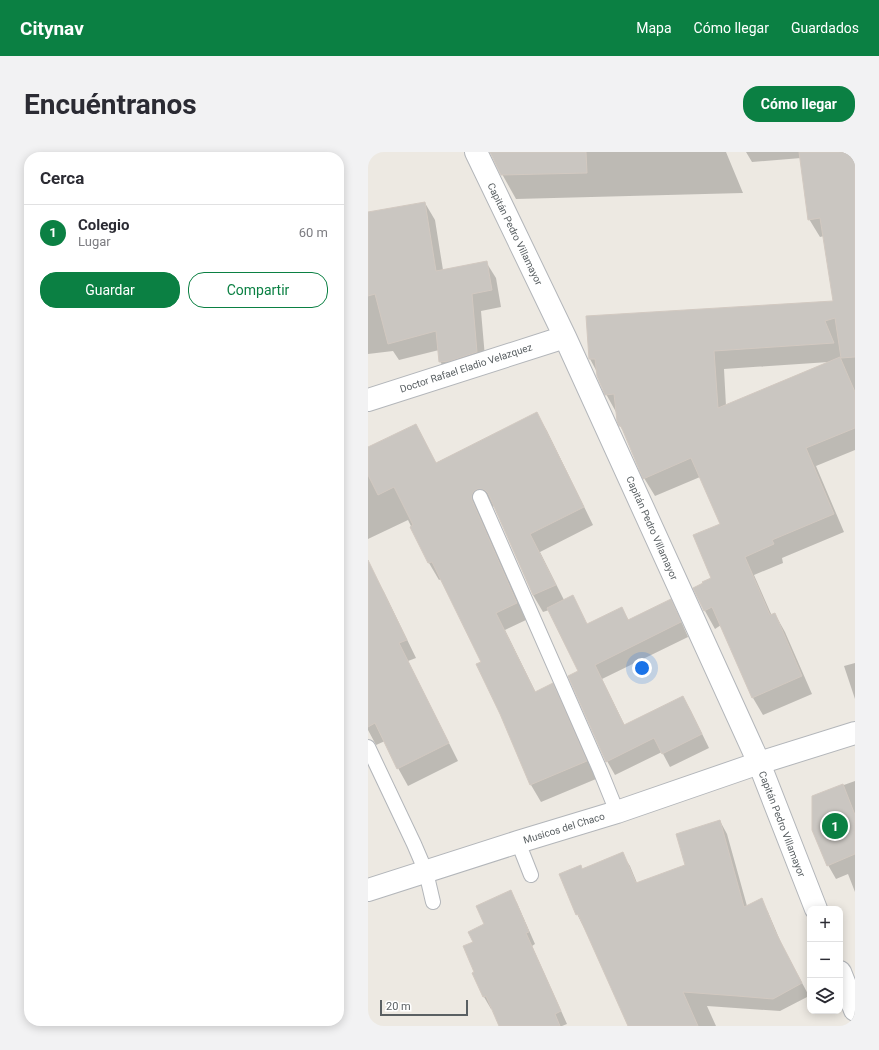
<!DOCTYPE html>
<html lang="es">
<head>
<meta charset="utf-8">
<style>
	:root { --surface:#fff; --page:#f2f2f3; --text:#2b2b33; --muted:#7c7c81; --line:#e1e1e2; --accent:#0b8043 }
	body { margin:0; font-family:Roboto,sans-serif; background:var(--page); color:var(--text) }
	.controls { position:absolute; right:12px; bottom:12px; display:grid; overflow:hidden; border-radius:8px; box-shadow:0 2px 10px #0003 }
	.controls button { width:36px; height:36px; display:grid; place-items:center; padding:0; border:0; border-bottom:1px solid var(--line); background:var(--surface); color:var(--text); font:20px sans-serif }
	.scale { position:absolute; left:12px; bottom:10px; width:88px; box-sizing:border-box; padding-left:4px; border:2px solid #5a6063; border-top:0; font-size:11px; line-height:14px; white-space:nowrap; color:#5a6063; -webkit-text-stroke:3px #fff; paint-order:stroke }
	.you { position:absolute; left:274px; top:516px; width:14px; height:14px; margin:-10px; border:3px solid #fff; border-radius:50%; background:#1a73e8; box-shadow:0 0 0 6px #1a73e833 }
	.badge { display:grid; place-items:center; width:26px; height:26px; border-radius:50%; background:var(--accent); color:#fff; font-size:13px; font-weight:700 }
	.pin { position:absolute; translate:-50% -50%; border:2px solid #fff; box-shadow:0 1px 4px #0006 }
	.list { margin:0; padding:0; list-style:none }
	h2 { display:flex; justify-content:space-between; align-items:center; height:52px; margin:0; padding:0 16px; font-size:17px }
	h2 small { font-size:13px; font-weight:400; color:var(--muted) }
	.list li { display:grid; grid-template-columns:26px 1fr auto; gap:12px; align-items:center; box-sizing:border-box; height:56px; padding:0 16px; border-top:1px solid var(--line) }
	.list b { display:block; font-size:15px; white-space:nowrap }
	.list p { margin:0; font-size:13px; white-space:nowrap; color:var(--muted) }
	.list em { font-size:13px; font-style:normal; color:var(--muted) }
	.actions { display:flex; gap:8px; padding:12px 16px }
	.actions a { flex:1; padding:9px 0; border:1px solid var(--accent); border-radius:16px; text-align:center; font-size:14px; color:var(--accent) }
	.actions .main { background:var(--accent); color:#fff }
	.icon { flex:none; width:22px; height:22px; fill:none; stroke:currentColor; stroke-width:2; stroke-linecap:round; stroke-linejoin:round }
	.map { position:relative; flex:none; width:487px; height:874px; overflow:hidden; border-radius:16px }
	header { display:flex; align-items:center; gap:24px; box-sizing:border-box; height:56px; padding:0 20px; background:var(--accent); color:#fff }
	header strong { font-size:19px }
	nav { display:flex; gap:22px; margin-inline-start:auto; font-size:14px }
	.intro { display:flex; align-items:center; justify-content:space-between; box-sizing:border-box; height:96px; padding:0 24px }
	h1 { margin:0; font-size:28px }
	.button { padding:10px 18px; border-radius:16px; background:var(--accent); color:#fff; font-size:14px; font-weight:700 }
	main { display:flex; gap:24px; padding:0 24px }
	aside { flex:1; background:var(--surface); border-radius:16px; box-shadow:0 2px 10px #0003 }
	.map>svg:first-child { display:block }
	.shadow { fill:#0003; fill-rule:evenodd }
	.building { fill:#cac6c1; stroke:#d2c9c1 }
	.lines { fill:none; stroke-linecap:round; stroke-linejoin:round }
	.service-casing { stroke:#b3b6ba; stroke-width:16 }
	.minor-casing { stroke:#b3b6ba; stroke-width:24 }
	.tertiary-casing { stroke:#b3b6ba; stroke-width:24 }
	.service { stroke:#fff; stroke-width:14 }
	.minor { stroke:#fff; stroke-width:22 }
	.tertiary { stroke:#fff; stroke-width:22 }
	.labels { text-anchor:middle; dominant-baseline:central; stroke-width:3.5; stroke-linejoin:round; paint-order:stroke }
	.street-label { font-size:10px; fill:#5a6063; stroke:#fff }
</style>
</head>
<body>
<header>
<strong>Citynav</strong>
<nav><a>Mapa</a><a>Cómo llegar</a><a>Guardados</a></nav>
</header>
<div class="intro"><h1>Encuéntranos</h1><a class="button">Cómo llegar</a></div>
<main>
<aside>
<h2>Cerca<small></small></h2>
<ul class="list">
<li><span class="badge">1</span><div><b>Colegio</b><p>Lugar</p></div><em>60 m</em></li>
</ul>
<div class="actions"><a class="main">Guardar</a><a>Compartir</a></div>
</aside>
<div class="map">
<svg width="487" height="874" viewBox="0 0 487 874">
	<rect width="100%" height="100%" fill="#ede9e2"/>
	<path class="shadow" d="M 123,0 L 358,0 L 375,41 L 148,47 L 134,22 Z
		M 378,0 L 487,0 L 487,298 L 448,314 L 476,380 L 414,406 L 415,411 L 386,423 L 404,464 L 407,462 L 417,480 L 444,542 L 395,563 L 385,546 L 353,473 L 347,477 L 337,459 L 326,437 L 345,427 L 353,372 L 332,325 L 287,344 L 276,326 L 258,283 L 252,274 L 248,260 L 238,242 L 229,220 L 222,207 L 466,150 L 456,84 L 452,85 L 441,67 L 433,6 L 384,10 ZM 461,210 L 358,254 L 356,217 Z
		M 57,51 L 67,68 L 75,118 L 118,110 L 128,126 L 133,155 L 113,159 L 118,217 L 81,226 L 72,209 L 71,198 L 31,208 L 25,199 L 0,202 L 0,61 Z
		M 169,262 L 179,279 L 225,373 L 172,400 L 196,448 L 220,473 L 254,456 L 261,469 L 302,449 L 310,462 L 320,485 L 234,527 L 257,574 L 315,545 L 323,559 L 341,596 L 302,615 L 294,600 L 247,623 L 239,609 L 211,519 L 181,458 L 175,460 L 165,443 L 127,355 L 124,354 L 119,354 L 113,363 L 114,367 L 158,468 L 137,478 L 168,541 L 184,533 L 194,550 L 228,627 L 173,650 L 163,633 L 133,562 L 114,510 L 73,427 L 71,428 L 61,411 L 40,368 L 0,387 L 0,296 L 48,273 L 68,311 Z
		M 6,423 L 16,440 L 48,506 L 40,509 L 90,609 L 40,634 L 30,616 L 17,589 L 8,593 L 0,578 L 0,426 Z
		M 487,511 L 487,547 L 476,514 Z
		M 487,629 L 487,740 L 480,722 L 468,727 L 460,713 L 445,644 Z
		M 352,669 L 359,682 L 379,754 L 393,748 L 400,760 L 414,793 L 441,844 L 412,859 L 339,854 L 348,874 L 266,874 L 209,762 L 214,718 L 254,702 L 262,714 L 269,731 L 318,714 Z
		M 142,739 L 149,751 L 167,792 L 164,794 L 199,872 L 194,874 L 132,874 L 125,856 L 123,857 L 116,845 L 106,821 L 108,820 L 106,791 L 118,772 Z"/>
	<path class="building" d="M 122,0 L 218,0 L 219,21 L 133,23 Z
		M 431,0 L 487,0 L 487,205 L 473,206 L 467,166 L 457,169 L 466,191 L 346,199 L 350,256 L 472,205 L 487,240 L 487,276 L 438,296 L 466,362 L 404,388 L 406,392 L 377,405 L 402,463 L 407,461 L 434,524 L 384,546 L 344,455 L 336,459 L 325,436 L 335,431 L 334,430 L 343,426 L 325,383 L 352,372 L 323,306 L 275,327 L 253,274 L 251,274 L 249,269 L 246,242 L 237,243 L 229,224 L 227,207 L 221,207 L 218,164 L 465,149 L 452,66 L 440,68 Z
		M 57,50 L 68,119 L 119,109 L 124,138 L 104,142 L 109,200 L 82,209 L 71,210 L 68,179 L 20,192 L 7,142 L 0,144 L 0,60 Z
		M 169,260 L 216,355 L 162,382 L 188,433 L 165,443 L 120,341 L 117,338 L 113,337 L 109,337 L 105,340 L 104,344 L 104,348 L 149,451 L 128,461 L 167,540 L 185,531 L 219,609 L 162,633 L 132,562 L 108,512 L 113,510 L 64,410 L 60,411 L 42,375 L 45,373 L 26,335 L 10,343 L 0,323 L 0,295 L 48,272 L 68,311 Z
		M 0,408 L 39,488 L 31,491 L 81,591 L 29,617 L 7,571 L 0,575 Z
		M 205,443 L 219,472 L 254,455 L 260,468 L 303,447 L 313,470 L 227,513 L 256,573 L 315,544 L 334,582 L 294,602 L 286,586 L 238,610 L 200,524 L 210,519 L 179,456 Z
		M 475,632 L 487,663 L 487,702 L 459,714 L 444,678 L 444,644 Z
		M 352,668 L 376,755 L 394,746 L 407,779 L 434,831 L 405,847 L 369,844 L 315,840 L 330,874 L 260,874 L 210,762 L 208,763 L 191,722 L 213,713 L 214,717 L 255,700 L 268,731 L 317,713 L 308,682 Z
		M 143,738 L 161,780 L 158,781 L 193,859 L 187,862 L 192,874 L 131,874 L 118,844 L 115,845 L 104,821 L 106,820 L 95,794 L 105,790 L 100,780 L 116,772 L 108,754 Z"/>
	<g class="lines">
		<g class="service-casing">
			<path id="service" d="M 112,345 L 232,618 L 249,660
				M 0,595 L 46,692 L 58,720 L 65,750
				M 150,690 L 163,723"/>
		</g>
		<g class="minor-casing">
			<path id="minor" d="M 108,0 L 197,185 L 391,611 L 448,757
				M 0,248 L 197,185
				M 472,820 L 487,858"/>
		</g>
		<g class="tertiary-casing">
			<path id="tertiary" d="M 0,738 L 150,690 L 249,660 L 391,611 L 487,581"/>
		</g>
		<use href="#service" class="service"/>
		<use href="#minor" class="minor"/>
		<use href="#tertiary" class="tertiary"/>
	</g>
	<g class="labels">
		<g class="street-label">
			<text transform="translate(147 82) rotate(64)">Capitán Pedro Villamayor</text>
			<text transform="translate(98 216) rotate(-18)">Doctor Rafael Eladio Velazquez</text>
			<text transform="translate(284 376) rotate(66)">Capitán Pedro Villamayor</text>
			<text transform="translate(414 672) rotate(69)">Capitán Pedro Villamayor</text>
			<text transform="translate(196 676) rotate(-17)">Musicos del Chaco</text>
		</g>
	</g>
</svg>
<div class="controls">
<button>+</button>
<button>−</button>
<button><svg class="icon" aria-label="layers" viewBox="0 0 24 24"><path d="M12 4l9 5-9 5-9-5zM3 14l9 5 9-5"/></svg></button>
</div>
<div class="scale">20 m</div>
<div class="you"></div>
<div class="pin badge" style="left:467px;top:674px">1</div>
</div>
</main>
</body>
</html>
